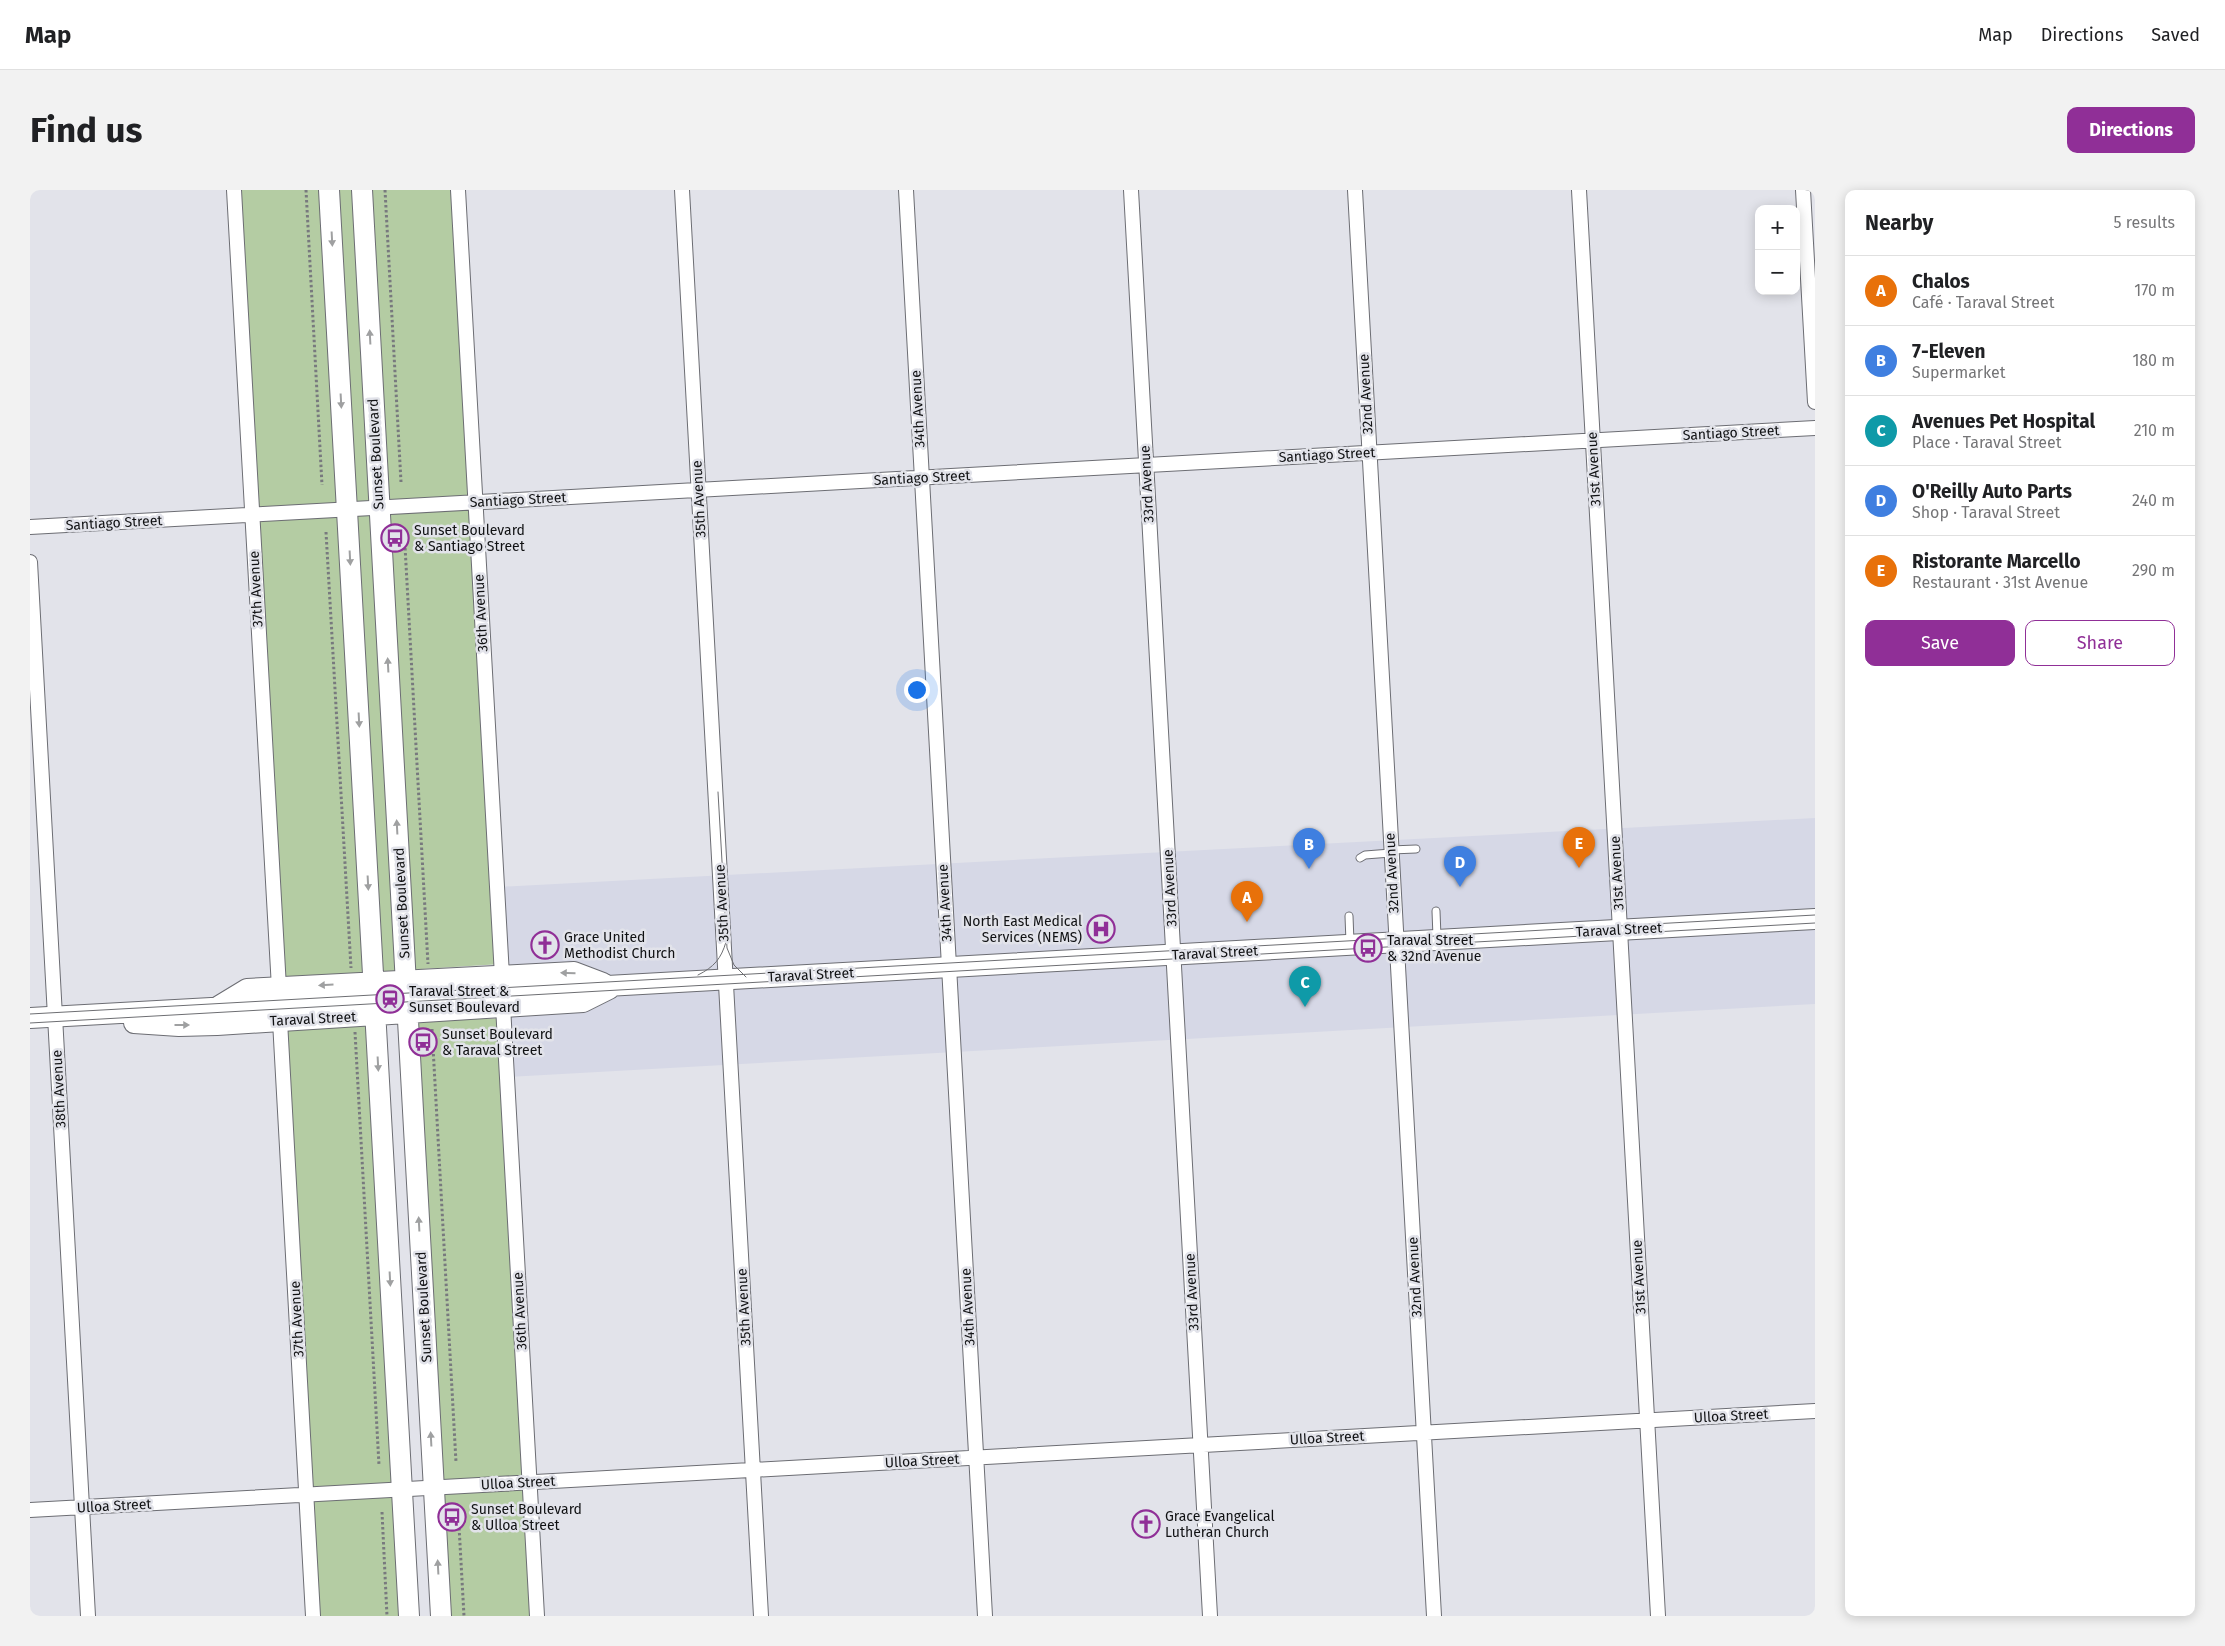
<!DOCTYPE html>
<html lang="en">
<head>
<meta charset="utf-8">
<style>
	:root { --surface:#fff; --page:#f2f2f2; --text:#202124; --muted:#757577; --line:#e0e0e0; --accent:#902f97 }
	body { margin:0; font-family:"Fira Sans",sans-serif; background:var(--page); color:var(--text) }
	.controls { position:absolute; right:15px; top:15px; display:grid; overflow:hidden; border-radius:10px; box-shadow:0 2px 12px #0003 }
	.controls button { width:45px; height:45px; display:grid; place-items:center; padding:0; border:0; border-bottom:1px solid var(--line); background:var(--surface); color:var(--text); font:25px sans-serif }
	.you { position:absolute; left:886px; top:499px; width:18px; height:18px; margin:-12px; border:4px solid #fff; border-radius:50%; background:#1a73e8; box-shadow:0 0 0 8px #1a73e833 }
	.badge { display:grid; place-items:center; width:32px; height:32px; border-radius:50%; background:var(--accent); color:#fff; font-size:16px; font-weight:700 }
	.pin { position:absolute; translate:-50% -41px; filter:drop-shadow(0 1px 2px #0008) }
	.pin::after { content:''; position:absolute; top:26px; width:18px; height:15px; background:inherit; clip-path:polygon(0 0,100% 0,50% 100%) }
	.list { margin:0; padding:0; list-style:none }
	h2 { display:flex; justify-content:space-between; align-items:center; height:65px; margin:0; padding:0 20px; font-size:21px }
	h2 small { font-size:16px; font-weight:400; color:var(--muted) }
	.list li { display:grid; grid-template-columns:32px 1fr auto; gap:15px; align-items:center; box-sizing:border-box; height:70px; padding:0 20px; border-top:1px solid var(--line) }
	.list b { display:block; font-size:19px; white-space:nowrap }
	.list p { margin:0; font-size:16px; white-space:nowrap; color:var(--muted) }
	.list em { font-size:16px; font-style:normal; color:var(--muted) }
	.actions { display:flex; gap:10px; padding:15px 20px }
	.actions a { flex:1; padding:11px 0; border:1px solid var(--accent); border-radius:10px; text-align:center; font-size:18px; color:var(--accent) }
	.actions .main { background:var(--accent); color:#fff }
	.map { position:relative; flex:none; width:1785px; height:1426px; overflow:hidden; border-radius:10px }
	header { display:flex; align-items:center; gap:30px; box-sizing:border-box; height:70px; padding:0 25px; background:var(--surface); border-bottom:1px solid var(--line) }
	header strong { font-size:24px }
	nav { display:flex; gap:28px; margin-inline-start:auto; font-size:18px }
	.intro { display:flex; align-items:center; justify-content:space-between; box-sizing:border-box; height:120px; padding:0 30px }
	h1 { margin:0; font-size:35px }
	.button { padding:12px 22px; border-radius:10px; background:var(--accent); color:#fff; font-size:18px; font-weight:700 }
	main { display:flex; gap:30px; padding:0 30px }
	aside { flex:1; background:var(--surface); border-radius:10px; box-shadow:0 2px 12px #0003 }
	.map>svg:first-child { display:block }
	.built { fill:#d6d8e6 }
	.green { fill:#b4cca3 }
	.lines { fill:none; stroke-linecap:round; stroke-linejoin:round }
	.lane-casing { stroke:#6c6d73; stroke-width:9 }
	.street-casing { stroke:#6c6d73; stroke-width:16 }
	.secondary-casing { stroke:#6c6d73; stroke-width:22 }
	.path { stroke:#78797e; stroke-width:3; stroke-dasharray:2.5 2.5; stroke-linecap:butt }
	.lane { stroke:#fff; stroke-width:7 }
	.street { stroke:#fff; stroke-width:14 }
	.secondary { stroke:#fff; stroke-width:20 }
	.tram { stroke:#6d6e72; stroke-width:1 }
	.oneway { fill:#9fa0a1 }
	.labels { text-anchor:middle; dominant-baseline:central; stroke-width:5; stroke-linejoin:round; paint-order:stroke }
	.street-label { font-size:14px; fill:#101113; stroke:#e2e3ea }
	.poi-label { font-size:14px; fill:#101113; stroke:#e2e3ea; text-anchor:start }
</style>
</head>
<body>
<header>
<strong>Map</strong>
<nav><a>Map</a><a>Directions</a><a>Saved</a></nav>
</header>
<div class="intro"><h1>Find us</h1><a class="button">Directions</a></div>
<main>
<div class="map">
<svg width="1785" height="1426" viewBox="0 0 1785 1426">
	<rect width="100%" height="100%" fill="#e2e3ea"/>
	<path class="built" d="M 1785,628 L 1785,814 L 477,887 L 467,697 Z"/>
	<path class="green" d="M 204,0 L 428,0 L 471,774 L 248,788 Z
		M 449,825 L 454,829 L 474,828 L 507,1426 L 411,1426 L 378,833 Z
		M 346,835 L 379,1426 L 283,1426 L 251,841 Z"/>
	<g class="lines">
		<g class="lane-casing">
			<path id="lane" d="M 1361,660 L 1386,659
				M 1330,668 L 1335,665 L 1361,663
				M 1406,721 L 1407,747
				M 1319,726 L 1320,752"/>
		</g>
		<g class="street-casing">
			<path id="street" d="M 204,0 L 249,798
				M 428,0 L 472,786
				M 652,0 L 731,1426
				M 876,0 L 955,1426
				M 1101,0 L 1180,1426
				M 1325,0 L 1404,1426
				M 1549,0 L 1628,1426
				M 1773,0 L 1785,212
				M 0,337 L 1785,238
				M 0,372 L 58,1426
				M 473,816 L 507,1426
				M 250,831 L 283,1426
				M 0,1320 L 1785,1221"/>
		</g>
		<g class="secondary-casing">
			<path id="secondary" d="M 299,0 L 379,1426
				M 332,0 L 411,1426
				M 189,816 L 217,799 L 544,782 L 573,793
				M 0,828 L 1785,729
				M 104,833 L 149,836 L 187,835 L 553,812 L 579,799"/>
		</g>
		<path class="path" d="M 276,0 L 292,295
			M 355,0 L 371,292
			M 374,338 L 398,774
			M 296,342 L 321,778
			M 402,839 L 426,1272
			M 325,842 L 349,1275
			M 428,1318 L 434,1426
			M 352,1322 L 357,1426"/>
		<use href="#lane" class="lane"/>
		<use href="#street" class="street"/>
		<use href="#secondary" class="secondary"/>
		<path class="tram" d="M 688,602 L 697,758 L 704,775 L 716,787
			M 668,785 C 684,777 691,769 696,752
			M 0,824 L 1785,725
			M 0,833 L 1785,733"/>
	</g>
	<defs><path id="oneway-solid" d="M-6-.8H1V-3.2L6.5 0L1 3.2V.8H-6Z" transform="scale(1.25)"/></defs>
	<g class="oneway">
		<use href="#oneway-solid" transform="translate(302 49) rotate(87)"/>
		<use href="#oneway-solid" transform="translate(340 147) rotate(-93)"/>
		<use href="#oneway-solid" transform="translate(311 211) rotate(87)"/>
		<use href="#oneway-solid" transform="translate(320 368) rotate(87)"/>
		<use href="#oneway-solid" transform="translate(358 475) rotate(-93)"/>
		<use href="#oneway-solid" transform="translate(329 530) rotate(87)"/>
		<use href="#oneway-solid" transform="translate(367 637) rotate(-93)"/>
		<use href="#oneway-solid" transform="translate(338 693) rotate(87)"/>
		<use href="#oneway-solid" transform="translate(538 783) rotate(-179)"/>
		<use href="#oneway-solid" transform="translate(296 795) rotate(177)"/>
		<use href="#oneway-solid" transform="translate(152 835)"/>
		<use href="#oneway-solid" transform="translate(348 874) rotate(87)"/>
		<use href="#oneway-solid" transform="translate(389 1034) rotate(-93)"/>
		<use href="#oneway-solid" transform="translate(360 1089) rotate(87)"/>
		<use href="#oneway-solid" transform="translate(401 1249) rotate(-93)"/>
		<use href="#oneway-solid" transform="translate(408 1377) rotate(-93)"/>
	</g>
	<defs>
		<g id="bus-ring" transform="scale(1.4375)"><circle r="9.5" fill="#e2e3ea" stroke="#902f97" stroke-width="1.5"/><path d="M-5-6H5V4H4V6H2V4H-2V6H-4V4H-5ZM-3.5-4V0h7V-4ZM-3.5 1.2v1.5H-2V1.2ZM2 1.2v1.5H3.5V1.2Z" fill="#902f97"/></g>
		<g id="hospital-ring" transform="scale(1.4375)"><circle r="9.5" fill="#e2e3ea" stroke="#902f97" stroke-width="1.5"/><path d="M-5-5h3v3.5h4V-5h3V5h-3V1.5h-4V5h-3Z" fill="#902f97"/></g>
		<g id="church-ring" transform="scale(1.4375)"><circle r="9.5" fill="#e2e3ea" stroke="#902f97" stroke-width="1.5"/><path d="M-1.2-6h2.4v3.5h3.3v2.4h-3.3V6h-2.4V-.1h-3.3v-2.4h3.3Z" fill="#902f97"/></g>
		<g id="station-ring" transform="scale(1.4375)"><circle r="9.5" fill="#e2e3ea" stroke="#902f97" stroke-width="1.5"/><path d="M-3-6H3Q5-6 5-4V2Q5 4 3 4L4.5 6H3L1.5 4h-3L-3 6H-4.5L-3 4Q-5 4-5 2V-4Q-5-6-3-6ZM-3.5-4v3h7v-3ZM-3.5 1v1.5H-2V1ZM2 1v1.5H3.5V1Z" fill="#902f97"/></g>
	</defs>
	<g fill-rule="evenodd">
		<use href="#bus-ring" x="365" y="348"/>
		<use href="#hospital-ring" x="1071" y="739"/>
		<use href="#church-ring" x="515" y="755"/>
		<use href="#bus-ring" x="1338" y="758"/>
		<use href="#station-ring" x="360" y="809"/>
		<use href="#bus-ring" x="393" y="852"/>
		<use href="#bus-ring" x="422" y="1327"/>
		<use href="#church-ring" x="1116" y="1334"/>
	</g>
	<g class="labels">
		<g class="street-label">
			<text transform="translate(1336 204) rotate(-93)">32nd Avenue</text>
			<text transform="translate(888 219) rotate(-93)">34th Avenue</text>
			<text transform="translate(1701 243) rotate(-3)">Santiago Street</text>
			<text transform="translate(346 264) rotate(-93)">Sunset Boulevard</text>
			<text transform="translate(1297 265) rotate(-3)">Santiago Street</text>
			<text transform="translate(1564 279) rotate(-93)">31st Avenue</text>
			<text transform="translate(892 288) rotate(-3)">Santiago Street</text>
			<text transform="translate(1117 294) rotate(-93)">33rd Avenue</text>
			<text transform="translate(669 309) rotate(-93)">35th Avenue</text>
			<text transform="translate(488 310) rotate(-3)">Santiago Street</text>
			<text transform="translate(84 333) rotate(-3)">Santiago Street</text>
			<text transform="translate(226 399) rotate(-93)">37th Avenue</text>
			<text transform="translate(451 423) rotate(-93)">36th Avenue</text>
			<text transform="translate(1362 683) rotate(-93)">32nd Avenue</text>
			<text transform="translate(1587 683) rotate(-93)">31st Avenue</text>
			<text transform="translate(1140 698) rotate(-93)">33rd Avenue</text>
			<text transform="translate(372 713) rotate(-93)">Sunset Boulevard</text>
			<text transform="translate(692 713) rotate(-93)">35th Avenue</text>
			<text transform="translate(915 713) rotate(-93)">34th Avenue</text>
			<text transform="translate(1589 740) rotate(-3)">Taraval Street</text>
			<text transform="translate(1185 763) rotate(-3)">Taraval Street</text>
			<text transform="translate(781 785) rotate(-3)">Taraval Street</text>
			<text transform="translate(283 829) rotate(-3)">Taraval Street</text>
			<text transform="translate(29 899) rotate(-93)">38th Avenue</text>
			<text transform="translate(1385 1087) rotate(-93)">32nd Avenue</text>
			<text transform="translate(1609 1087) rotate(-93)">31st Avenue</text>
			<text transform="translate(1162 1102) rotate(-93)">33rd Avenue</text>
			<text transform="translate(394 1117) rotate(-93)">Sunset Boulevard</text>
			<text transform="translate(714 1117) rotate(-93)">35th Avenue</text>
			<text transform="translate(938 1117) rotate(-93)">34th Avenue</text>
			<text transform="translate(490 1121) rotate(-93)">36th Avenue</text>
			<text transform="translate(267 1129) rotate(-93)">37th Avenue</text>
			<text transform="translate(1701 1226) rotate(-3)">Ulloa Street</text>
			<text transform="translate(1297 1248) rotate(-3)">Ulloa Street</text>
			<text transform="translate(892 1271) rotate(-3)">Ulloa Street</text>
			<text transform="translate(488 1293) rotate(-3)">Ulloa Street</text>
			<text transform="translate(84 1316) rotate(-3)">Ulloa Street</text>
		</g>
		<g class="poi-label">
			<text x="384" y="340">Sunset Boulevard<tspan x="384" dy="16">&amp; Santiago Street</tspan></text>
			<text x="1052" y="731" text-anchor="end">North East Medical<tspan x="1052" dy="16">Services (NEMS)</tspan></text>
			<text x="534" y="747">Grace United<tspan x="534" dy="16">Methodist Church</tspan></text>
			<text x="1357" y="750">Taraval Street<tspan x="1357" dy="16">&amp; 32nd Avenue</tspan></text>
			<text x="379" y="801">Taraval Street &amp;<tspan x="379" dy="16">Sunset Boulevard</tspan></text>
			<text x="412" y="844">Sunset Boulevard<tspan x="412" dy="16">&amp; Taraval Street</tspan></text>
			<text x="441" y="1319">Sunset Boulevard<tspan x="441" dy="16">&amp; Ulloa Street</tspan></text>
			<text x="1135" y="1326">Grace Evangelical<tspan x="1135" dy="16">Lutheran Church</tspan></text>
		</g>
	</g>
</svg>
<div class="controls">
<button>+</button>
<button>−</button>
</div>
<div class="you"></div>
<div class="pin badge" style="left:1217px;top:732px;background:#e8710a">A</div>
<div class="pin badge" style="left:1279px;top:679px;background:#3f7fe0">B</div>
<div class="pin badge" style="left:1275px;top:817px;background:#0f9aa8">C</div>
<div class="pin badge" style="left:1430px;top:697px;background:#3f7fe0">D</div>
<div class="pin badge" style="left:1549px;top:678px;background:#e8710a">E</div>
</div>
<aside>
<h2>Nearby<small>5 results</small></h2>
<ul class="list">
<li><span class="badge" style="background:#e8710a">A</span><div><b>Chalos</b><p>Café · Taraval Street</p></div><em>170 m</em></li>
<li><span class="badge" style="background:#3f7fe0">B</span><div><b>7-Eleven</b><p>Supermarket</p></div><em>180 m</em></li>
<li><span class="badge" style="background:#0f9aa8">C</span><div><b>Avenues Pet Hospital</b><p>Place · Taraval Street</p></div><em>210 m</em></li>
<li><span class="badge" style="background:#3f7fe0">D</span><div><b>O'Reilly Auto Parts</b><p>Shop · Taraval Street</p></div><em>240 m</em></li>
<li><span class="badge" style="background:#e8710a">E</span><div><b>Ristorante Marcello</b><p>Restaurant · 31st Avenue</p></div><em>290 m</em></li>
</ul>
<div class="actions"><a class="main">Save</a><a>Share</a></div>
</aside>
</main>
</body>
</html>
